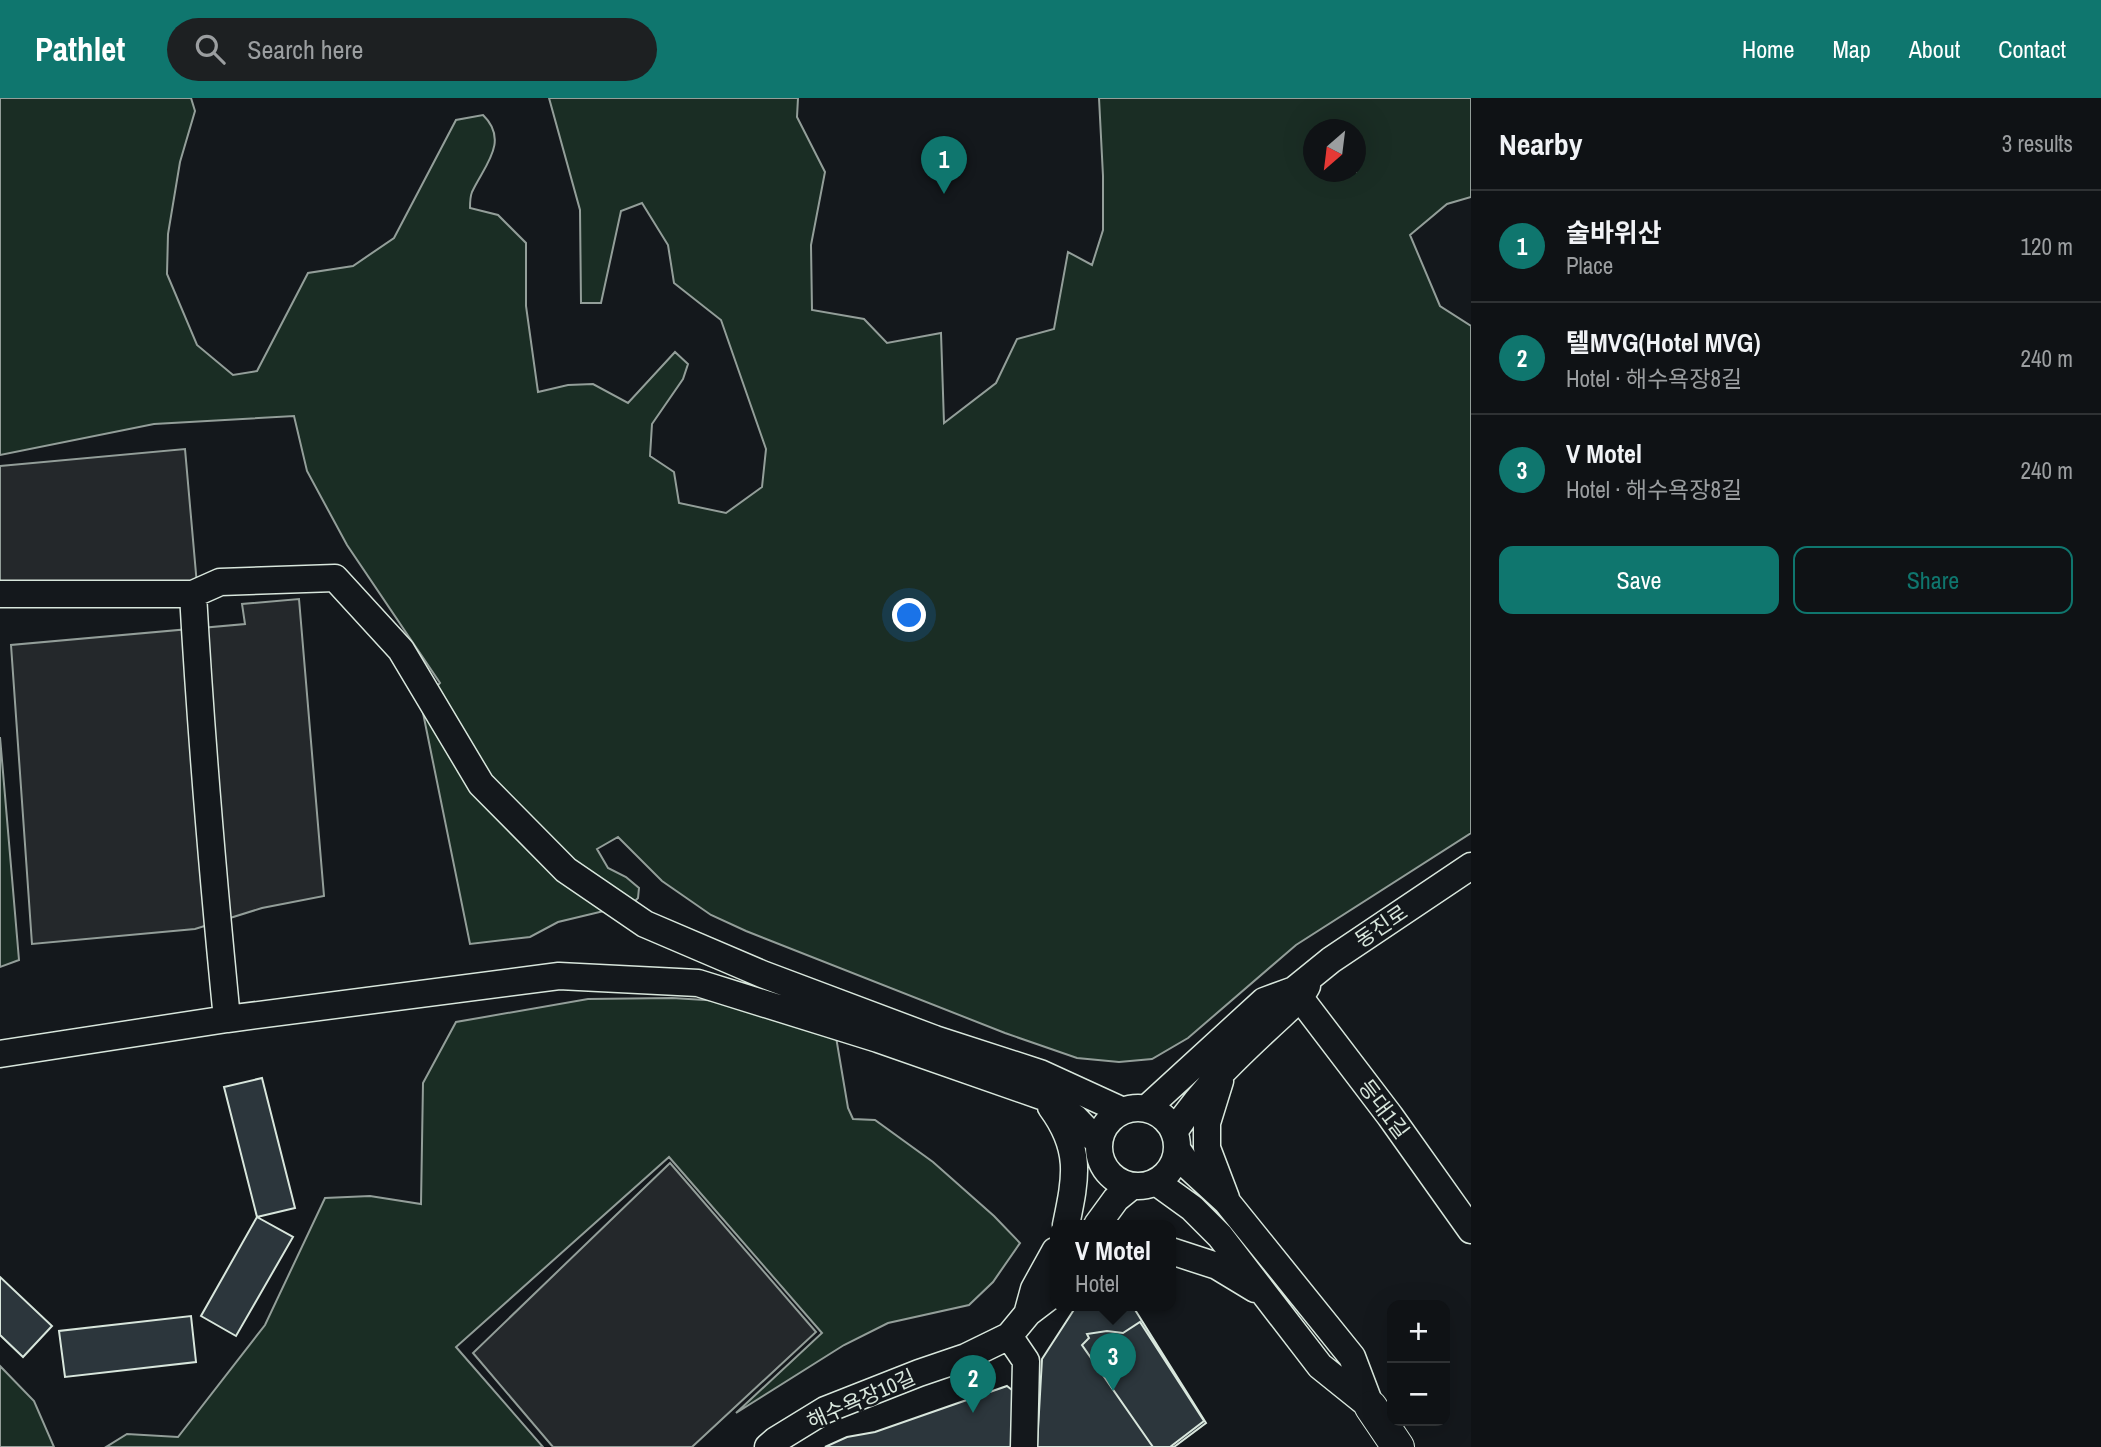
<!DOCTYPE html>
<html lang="en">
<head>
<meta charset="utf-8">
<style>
	:root { --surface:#0f1215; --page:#1d2022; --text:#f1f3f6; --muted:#9b9ea0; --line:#2f3234; --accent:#0f766e }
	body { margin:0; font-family:"Archivo Narrow","Noto Sans KR",sans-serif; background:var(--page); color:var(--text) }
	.controls { position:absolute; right:21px; bottom:21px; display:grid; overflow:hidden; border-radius:14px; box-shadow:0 7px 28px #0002 }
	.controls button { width:63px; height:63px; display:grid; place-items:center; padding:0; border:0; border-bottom:2px solid var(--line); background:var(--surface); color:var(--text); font:35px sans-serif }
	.compass { position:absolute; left:1303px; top:21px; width:63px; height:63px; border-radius:50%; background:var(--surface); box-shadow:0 7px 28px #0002; rotate:208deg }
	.you { position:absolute; left:910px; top:518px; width:24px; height:24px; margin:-18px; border:5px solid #fff; border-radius:50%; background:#1a73e8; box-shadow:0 0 0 10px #1a73e833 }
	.badge { display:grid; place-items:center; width:46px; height:46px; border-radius:50%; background:var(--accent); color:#fff; font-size:23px; font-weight:700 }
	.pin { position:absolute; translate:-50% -58px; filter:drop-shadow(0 2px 4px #0008) }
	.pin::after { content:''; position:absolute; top:37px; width:24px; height:21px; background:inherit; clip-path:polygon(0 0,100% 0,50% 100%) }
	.popup { position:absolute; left:1050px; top:1122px; width:126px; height:91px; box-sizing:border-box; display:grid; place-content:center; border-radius:14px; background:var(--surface); filter:drop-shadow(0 2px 5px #0005); font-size:23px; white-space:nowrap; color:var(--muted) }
	.popup b { font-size:26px; color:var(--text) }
	.popup::after { content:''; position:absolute; left:50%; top:100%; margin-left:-14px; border:14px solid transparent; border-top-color:var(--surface) }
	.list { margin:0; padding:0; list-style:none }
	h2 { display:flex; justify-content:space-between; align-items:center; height:91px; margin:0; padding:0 28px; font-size:30px }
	h2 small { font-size:23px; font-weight:400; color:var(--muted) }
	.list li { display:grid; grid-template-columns:46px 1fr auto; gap:21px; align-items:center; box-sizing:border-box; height:112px; padding:0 28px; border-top:2px solid var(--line) }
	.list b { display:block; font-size:26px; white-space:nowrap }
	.list p { margin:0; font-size:23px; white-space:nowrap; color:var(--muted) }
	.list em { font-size:23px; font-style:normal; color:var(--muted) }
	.actions { display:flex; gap:14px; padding:21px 28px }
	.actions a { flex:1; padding:16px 0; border:2px solid var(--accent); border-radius:14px; text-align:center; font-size:24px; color:var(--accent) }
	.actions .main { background:var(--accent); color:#fff }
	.icon { flex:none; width:38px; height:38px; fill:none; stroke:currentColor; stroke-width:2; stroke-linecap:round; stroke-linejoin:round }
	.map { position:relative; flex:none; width:1471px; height:1349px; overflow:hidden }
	header { display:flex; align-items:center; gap:42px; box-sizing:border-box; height:98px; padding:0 35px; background:var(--accent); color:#fff }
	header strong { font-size:33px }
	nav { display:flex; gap:38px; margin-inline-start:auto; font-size:24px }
	.search { width:490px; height:63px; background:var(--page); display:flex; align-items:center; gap:18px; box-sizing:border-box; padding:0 24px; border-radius:38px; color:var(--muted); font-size:26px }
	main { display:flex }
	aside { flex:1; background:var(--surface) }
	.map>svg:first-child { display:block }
	.green { fill:#1a2d24; stroke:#939e99; stroke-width:2; fill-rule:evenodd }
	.parking { fill:#24282b; stroke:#939e99; stroke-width:2 }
	.building { fill:#2c363c; stroke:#d8e6dc; stroke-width:2 }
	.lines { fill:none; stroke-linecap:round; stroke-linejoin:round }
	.minor-casing { stroke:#d8e6dc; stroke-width:29 }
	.major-casing { stroke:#d8e6dc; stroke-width:34 }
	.minor { stroke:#14181c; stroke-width:26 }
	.major { stroke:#14181c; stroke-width:32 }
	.labels { text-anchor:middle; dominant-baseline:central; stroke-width:5; stroke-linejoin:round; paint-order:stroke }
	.street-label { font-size:21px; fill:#d8e6dc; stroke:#14181c }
</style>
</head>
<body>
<header>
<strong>Pathlet</strong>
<div class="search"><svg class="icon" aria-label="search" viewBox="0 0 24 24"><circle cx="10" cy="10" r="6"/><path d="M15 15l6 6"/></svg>Search here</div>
<nav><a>Home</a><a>Map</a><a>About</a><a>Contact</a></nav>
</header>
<main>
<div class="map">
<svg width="1471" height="1349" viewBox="0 0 1471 1349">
	<rect width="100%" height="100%" fill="#14181c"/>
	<path class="green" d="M 0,0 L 191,0 L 195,13 L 180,64 L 168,136 L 167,176 L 197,247 L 233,277 L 257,273 L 308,175 L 353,168 L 394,140 L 456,22 L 483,17 C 510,43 484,68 472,94 C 470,99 470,105 470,110 L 498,117 L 526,145 L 526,208 L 538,294 L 568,287 L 593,286 L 628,305 L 675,254 L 688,266 L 683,281 L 652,326 L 650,358 L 674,374 L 679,405 L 726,415 L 762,389 L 766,351 L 721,222 L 674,185 L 668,147 L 642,105 L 621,113 L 601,205 L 581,205 L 580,112 L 549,0 L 798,0 L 797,19 L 825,74 L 811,147 L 812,212 L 864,221 L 887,245 L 941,235 L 944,325 L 996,285 L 1017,241 L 1054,231 L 1068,154 L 1092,167 L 1103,132 L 1103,78 L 1099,0 L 1471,0 L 1471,99 L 1447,106 L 1410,137 L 1440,208 L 1471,228 L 1471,735 L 1296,847 L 1188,940 L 1152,961 L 1119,964 L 1077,960 L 1005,935 L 746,833 L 711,817 L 662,783 L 618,739 L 597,751 L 608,770 L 626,779 L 639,790 L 638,800 L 625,813 L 608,812 L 558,824 L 530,839 L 470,846 L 421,605 L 440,585 L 347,447 L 307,373 L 294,318 L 154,326 L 0,357 ZM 1314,32 L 1356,32 L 1356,74 L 1314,74 Z
		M 0,639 L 19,862 L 0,869 Z
		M 672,900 L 755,905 L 835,933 L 848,1010 L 853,1021 L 875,1022 L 933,1064 L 994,1118 L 1020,1145 L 993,1184 L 969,1207 L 888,1225 L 844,1247 L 736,1315 L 822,1235 L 669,1059 L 456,1249 L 543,1349 L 106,1349 L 127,1336 L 178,1339 L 265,1227 L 325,1100 L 370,1098 L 421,1106 L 423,985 L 456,924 L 588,901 Z
		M 0,1268 L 34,1303 L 54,1349 L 0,1349 Z"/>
	<path class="parking" d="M 185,351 L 197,487 L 0,498 L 0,368 Z
		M 299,501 L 324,798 L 262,810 L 195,831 L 32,846 L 11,547 L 245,526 L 242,506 Z
		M 670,1065 L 816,1234 L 692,1349 L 553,1349 L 473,1255 Z"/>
	<path class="building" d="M 262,980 L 295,1110 L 257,1119 L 224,989 Z
		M 257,1119 L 293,1139 L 236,1238 L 201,1218 Z
		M 0,1179 L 52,1228 L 23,1259 L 0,1237 Z
		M 1077,1207 L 1132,1207 L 1206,1325 L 1174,1349 L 1037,1349 L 1042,1261 Z
		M 191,1218 L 196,1264 L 65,1279 L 59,1233 Z
		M 1140,1224 L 1204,1323 L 1170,1349 L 1153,1349 L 1082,1247 L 1089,1240 L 1087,1236 L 1107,1233 L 1123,1235 Z
		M 1007,1288 L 1017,1296 L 1014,1349 L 825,1349 L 847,1339 L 875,1334 Z"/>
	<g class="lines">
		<g class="minor-casing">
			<path id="minor" d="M 0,496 L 193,496
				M 1294,892 L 1390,1018 L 1471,1132
				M 227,921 C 213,780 201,638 193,496 L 220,484 L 335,480 L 401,552 L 481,686 L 566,772 L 645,826 L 762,876 L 935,941 L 1040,975 L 1123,1013
				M 0,956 L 227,921 L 559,878 L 698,885 L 878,941 L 1044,999 L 1075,1020 L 1099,1045
				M 1220,983 L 1207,1025 L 1207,1050 L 1226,1100
				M 1051,1009 C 1082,1051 1076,1079 1066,1127
				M1099 1049a39 39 0 1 1 78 0a39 39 0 1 1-78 0Z
				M 1146,1011 L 1264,903 L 1294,892 L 1331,862 L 1471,768
				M 1174,1034 C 1208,982 1255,942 1300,900 L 1307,888
				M 1177,1051 L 1190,1070 L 1227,1104 L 1352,1259 L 1371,1309
				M 1156,1084 L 1192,1110 L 1220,1138 L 1320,1268 L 1371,1309
				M 1097,1127 L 1116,1101 L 1132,1088
				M 1171,1153 L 1217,1168 L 1255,1191
				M 1028,1213 L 1034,1191 L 1055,1153
				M 1009,1238 L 1026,1263 L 1024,1349
				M 768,1349 L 776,1342 L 825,1312 L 919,1275 L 966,1259 L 1009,1238 L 1028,1215 L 1049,1199 L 1055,1190"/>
		</g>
		<g class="major-casing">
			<path id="major" d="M 1371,1309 L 1398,1349"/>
		</g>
		<use href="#minor" class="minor"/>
		<use href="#major" class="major"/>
	</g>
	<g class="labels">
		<g class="street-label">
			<text transform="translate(1381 828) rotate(-34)">동진로</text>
			<text transform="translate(1384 1011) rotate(53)">등대1길</text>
			<text transform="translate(861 1301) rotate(-24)">해수욕장10길</text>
		</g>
	</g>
</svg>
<div class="controls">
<button>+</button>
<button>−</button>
</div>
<svg class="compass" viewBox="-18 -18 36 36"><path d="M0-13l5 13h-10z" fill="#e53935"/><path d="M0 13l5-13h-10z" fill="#9b9ea0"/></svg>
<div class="you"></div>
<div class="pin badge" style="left:944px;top:96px">1</div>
<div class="pin badge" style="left:973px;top:1315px">2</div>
<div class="pin badge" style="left:1113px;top:1293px">3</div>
<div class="popup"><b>V Motel</b>Hotel</div>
</div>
<aside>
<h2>Nearby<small>3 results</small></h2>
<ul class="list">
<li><span class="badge">1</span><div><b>술바위산</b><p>Place</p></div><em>120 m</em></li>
<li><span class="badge">2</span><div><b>텔MVG(Hotel MVG)</b><p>Hotel · 해수욕장8길</p></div><em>240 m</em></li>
<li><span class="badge">3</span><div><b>V Motel</b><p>Hotel · 해수욕장8길</p></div><em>240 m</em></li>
</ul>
<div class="actions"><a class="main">Save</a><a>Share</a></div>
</aside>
</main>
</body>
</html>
